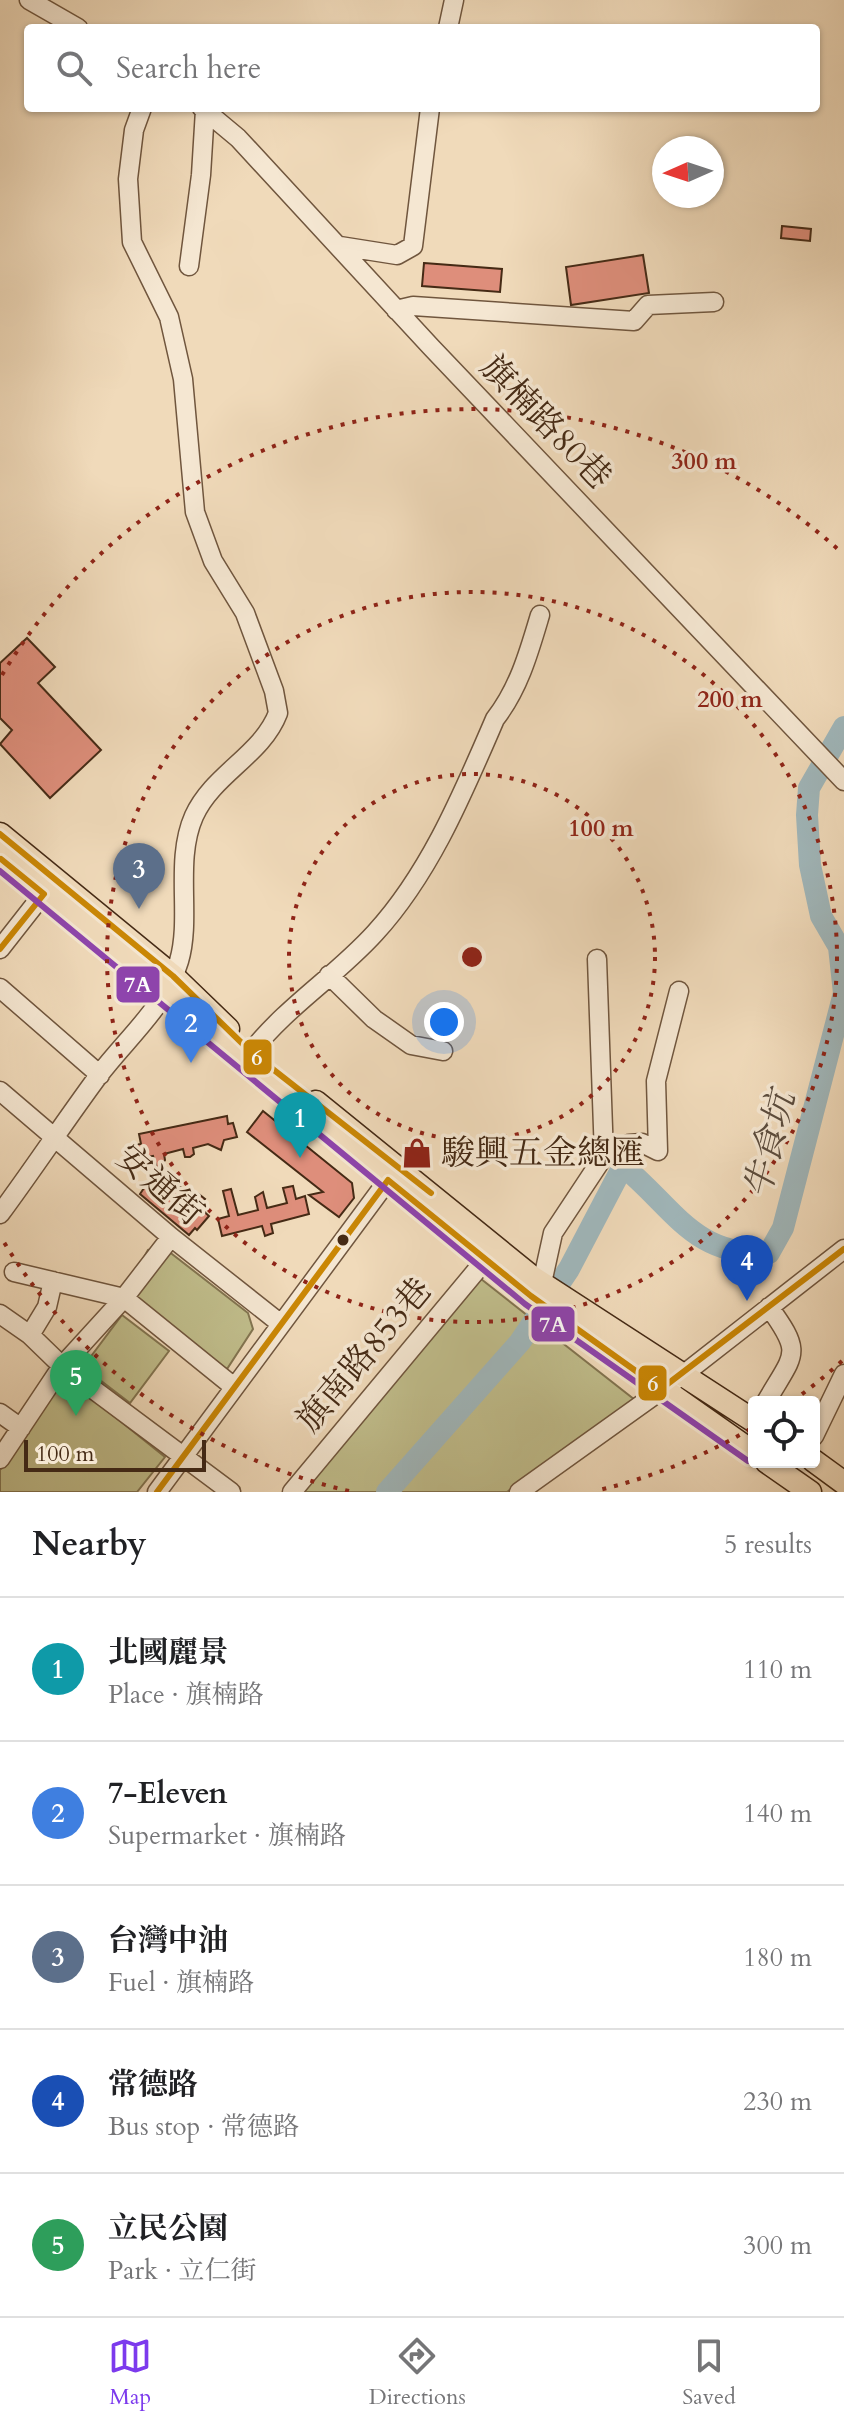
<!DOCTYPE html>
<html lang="en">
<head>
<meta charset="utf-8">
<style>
	:root { --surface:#fff; --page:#f2f2f2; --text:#202124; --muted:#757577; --line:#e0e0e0; --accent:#7c3aed }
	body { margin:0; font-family:Cardo,"Noto Serif TC",serif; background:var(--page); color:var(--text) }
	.controls { position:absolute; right:24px; bottom:24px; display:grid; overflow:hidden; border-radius:8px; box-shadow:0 2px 6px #0004 }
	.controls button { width:72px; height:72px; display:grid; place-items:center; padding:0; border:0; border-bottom:2px solid var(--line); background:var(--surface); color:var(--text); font:40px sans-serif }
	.compass { position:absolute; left:652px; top:136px; width:72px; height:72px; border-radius:50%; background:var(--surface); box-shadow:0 2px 6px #0004; rotate:267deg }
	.scale { position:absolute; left:24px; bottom:20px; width:182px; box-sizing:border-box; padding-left:8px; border:4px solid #452a15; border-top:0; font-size:22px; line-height:28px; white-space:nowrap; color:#452a15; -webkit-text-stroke:6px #f5e7d2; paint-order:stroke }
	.you { position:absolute; left:444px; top:1022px; width:28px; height:28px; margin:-20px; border:6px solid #fff; border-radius:50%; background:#1a73e8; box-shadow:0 0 0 12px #1a73e833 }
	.badge { display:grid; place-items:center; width:52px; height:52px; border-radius:50%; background:var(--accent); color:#fff; font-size:26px; font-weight:700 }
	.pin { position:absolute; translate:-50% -66px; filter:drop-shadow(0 2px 4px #0008) }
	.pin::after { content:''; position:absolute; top:42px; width:28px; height:24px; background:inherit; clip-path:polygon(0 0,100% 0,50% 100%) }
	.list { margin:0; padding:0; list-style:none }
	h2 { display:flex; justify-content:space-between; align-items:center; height:104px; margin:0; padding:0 32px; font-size:34px }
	h2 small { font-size:26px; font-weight:400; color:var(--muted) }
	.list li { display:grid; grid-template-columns:52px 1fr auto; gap:24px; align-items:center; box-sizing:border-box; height:144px; padding:0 32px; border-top:2px solid var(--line) }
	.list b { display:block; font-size:30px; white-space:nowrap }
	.list p { margin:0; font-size:26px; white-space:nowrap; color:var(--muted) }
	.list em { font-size:26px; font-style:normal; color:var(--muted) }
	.icon { flex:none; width:44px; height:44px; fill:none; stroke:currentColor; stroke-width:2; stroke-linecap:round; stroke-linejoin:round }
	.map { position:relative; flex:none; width:844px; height:1492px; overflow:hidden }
	.search { position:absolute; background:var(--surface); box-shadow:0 2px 6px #0004; left:24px; right:24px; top:24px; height:88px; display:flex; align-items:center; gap:20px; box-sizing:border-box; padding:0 28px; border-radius:8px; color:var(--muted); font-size:30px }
	.sheet { height:824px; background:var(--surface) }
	nav { display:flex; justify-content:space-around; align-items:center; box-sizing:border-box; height:112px; border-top:2px solid var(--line); background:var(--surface); font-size:22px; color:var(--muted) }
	nav a { display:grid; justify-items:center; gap:4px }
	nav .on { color:var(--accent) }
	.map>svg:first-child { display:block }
	.green { fill:#c0bd8b; stroke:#827450; stroke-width:2 }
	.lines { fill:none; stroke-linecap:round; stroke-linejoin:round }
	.river { stroke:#a0b7bb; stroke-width:22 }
	.building { fill:#de8e7b; stroke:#452a15; stroke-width:2 }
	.minor-casing { stroke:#70563e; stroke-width:21 }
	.major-casing { stroke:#452a15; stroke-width:25 }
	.minor { stroke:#f5e7d2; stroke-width:18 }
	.major { stroke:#f0daba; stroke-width:22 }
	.bus-1-casing { stroke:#f5e7d2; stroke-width:12 }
	.bus-2-casing { stroke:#f5e7d2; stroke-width:12 }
	.bus-1 { stroke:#ca8705; stroke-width:6 }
	.bus-2 { stroke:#8e44ad; stroke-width:6 }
	.ring { fill:none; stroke:#8f2418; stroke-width:4; stroke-dasharray:4 8 }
	.bus-dot { fill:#452a15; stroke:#f5e7d2; stroke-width:3 }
	.labels { text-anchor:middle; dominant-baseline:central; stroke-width:7; stroke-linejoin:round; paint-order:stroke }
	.street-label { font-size:34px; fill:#452a15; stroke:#f5e7d2 }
	.poi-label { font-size:34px; fill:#452a15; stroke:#f5e7d2; text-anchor:start }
	.water-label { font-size:36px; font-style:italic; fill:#5c4d3e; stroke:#f5e7d2 }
	.centre { fill:#8f2418; stroke:#f5e7d2; stroke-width:4 }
	.ring-label { font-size:24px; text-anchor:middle; font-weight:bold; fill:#8f2418; stroke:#f5e7d2; stroke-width:7; stroke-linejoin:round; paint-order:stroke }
	.line-badge { stroke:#f5e7d2; stroke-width:3 }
	.badge-label { font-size:22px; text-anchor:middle; font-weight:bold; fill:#fff }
</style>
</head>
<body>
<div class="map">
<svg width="844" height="1492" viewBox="0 0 844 1492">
	<rect width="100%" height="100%" fill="#f0daba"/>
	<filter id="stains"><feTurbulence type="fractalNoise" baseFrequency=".0025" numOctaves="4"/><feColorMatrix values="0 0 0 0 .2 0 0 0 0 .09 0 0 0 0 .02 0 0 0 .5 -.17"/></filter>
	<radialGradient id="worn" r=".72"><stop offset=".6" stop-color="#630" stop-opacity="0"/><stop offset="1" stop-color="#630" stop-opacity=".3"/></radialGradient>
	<path class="green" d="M 163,1247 L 248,1313 L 253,1329 L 227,1369 L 213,1365 L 127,1288 L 148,1250 Z
		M 476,1275 L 635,1400 L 507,1492 L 302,1492 Z
		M 122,1315 L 169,1351 L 130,1403 L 83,1367 Z
		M 64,1376 L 165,1457 L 137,1492 L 0,1492 L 0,1470 Z"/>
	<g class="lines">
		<path class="river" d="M 387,1492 L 520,1342 L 569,1269 L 623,1166 C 675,1209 694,1257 769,1253 L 783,1228 L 844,993 L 839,947 L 821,916 L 810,865 L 807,815 L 809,788 L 844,727"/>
	</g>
	<path class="building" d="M 782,226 L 811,229 L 810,241 L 781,238 Z
		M 643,255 L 649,293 L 571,305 L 566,267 Z
		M 424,263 L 502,269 L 500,292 L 422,286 Z
		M 27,638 L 55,667 L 38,683 L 101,750 L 50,798 L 0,744 L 12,730 L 0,718 L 0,663 Z
		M 263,1111 L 352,1183 L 354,1198 L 339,1217 L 309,1195 L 323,1192 L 247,1132 Z
		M 227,1116 L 228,1124 L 233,1123 L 237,1137 L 224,1140 L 221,1150 L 208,1144 L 193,1148 L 194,1154 L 190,1157 L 185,1157 L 183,1149 L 164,1154 L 165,1160 L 158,1171 L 153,1156 L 137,1159 L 134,1145 L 141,1144 L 139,1134 Z
		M 154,1173 L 177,1176 L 186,1204 L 196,1192 L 205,1199 L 199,1207 L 209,1216 L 197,1230 L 195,1228 L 189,1235 L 140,1194 Z
		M 293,1186 L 296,1199 L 305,1196 L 309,1214 L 271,1224 L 273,1233 L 265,1236 L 262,1226 L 222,1236 L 218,1219 L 229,1216 L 223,1191 L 231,1189 L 238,1215 L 258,1210 L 255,1197 L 263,1192 L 267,1208 L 287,1203 L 283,1188 Z"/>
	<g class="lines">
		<g class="minor-casing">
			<path id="minor" d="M 29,0 L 78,28
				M 448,28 L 454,0
				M 202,108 L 238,138 L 431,347 L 844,781
				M 340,246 L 397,255 L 413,246 L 430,108
				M 189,266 L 201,175 L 205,110
				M 396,310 L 413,306 L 634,321 L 648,305 L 714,302
				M 0,949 L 51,884
				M 597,959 L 604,1156
				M 329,975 L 374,1019 L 411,1045 L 443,1051
				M 0,988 L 100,1075
				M 251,1052 C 287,1006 336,976 375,933 C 430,873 463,793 495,719 C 519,688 529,652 540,615
				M 0,1091 L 171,1237 L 281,1324
				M 0,1214 C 34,1168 65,1121 99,1075 C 127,1038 166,1006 179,961 C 192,917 174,861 194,816 C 213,774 262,755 278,713 L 274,691 L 245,613 L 213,561 L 195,512 L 183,379 L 169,317 L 132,242 L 128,179 L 134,130 L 142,108
				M 14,1272 L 124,1298 L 234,1387
				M 532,1277 L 544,1274 L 553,1233 L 604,1156 L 629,1144 L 642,1143 L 658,1151 L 656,1081 L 679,991
				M 0,1314 L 30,1335 L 62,1366 L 231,1492
				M 30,1335 L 47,1307 L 53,1281
				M 766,1402 C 794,1353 804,1355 769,1307
				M 0,1413 L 21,1428
				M 814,1436 L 844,1374
				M 0,1459 L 62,1366 L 124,1298 L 171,1237
				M 157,1492 L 397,1168
				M 292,1492 L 486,1259
				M 519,1492 L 684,1374 L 844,1249"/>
		</g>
		<g class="major-casing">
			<path id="major" d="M 0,834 L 173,976 L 228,1029
				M 0,858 L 531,1296 L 754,1453
				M 316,1102 L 532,1277 L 754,1421
				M 814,1461 L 844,1483
				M 767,1462 L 810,1492"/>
		</g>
		<use href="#minor" class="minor"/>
		<use href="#major" class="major"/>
		<g class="bus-1-casing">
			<path id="bus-1" d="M 0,834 L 173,976 L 251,1052 L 431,1193
				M 0,949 L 44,894 L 1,859
				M 157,1492 L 388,1180 L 531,1296 L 661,1389 L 844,1249"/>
		</g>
		<g class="bus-2-casing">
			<path id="bus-2" d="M 0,871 L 525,1304 L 748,1461"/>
		</g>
		<use href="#bus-1" class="bus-1"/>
		<use href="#bus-2" class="bus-2"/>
	</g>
	<g class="ring">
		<circle cx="472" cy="957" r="183"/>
		<circle cx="472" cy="957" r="365"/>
		<path d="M842 1361A548 548 0 0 1 794 1400M750 1429A548 548 0 0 1 595 1491M349 1491A548 548 0 0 1 2 1239M2 675A548 548 0 0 1 842 553"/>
	</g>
	<defs>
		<g id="shop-bare" transform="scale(2.4)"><path d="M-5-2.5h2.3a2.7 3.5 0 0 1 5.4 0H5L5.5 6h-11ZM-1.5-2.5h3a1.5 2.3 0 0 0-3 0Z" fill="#8f2418" stroke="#f5e7d2" stroke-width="2.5" paint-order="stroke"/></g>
	</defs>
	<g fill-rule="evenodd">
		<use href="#shop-bare" x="417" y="1153"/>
	</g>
	<circle class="bus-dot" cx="343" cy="1240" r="7"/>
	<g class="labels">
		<g class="street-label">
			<text transform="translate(546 422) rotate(46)">旗楠路80巷</text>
			<text transform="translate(160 1185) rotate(41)">安通街</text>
			<text transform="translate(364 1355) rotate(-50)">旗南路853巷</text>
		</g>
		<g class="poi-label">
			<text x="441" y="1153">駿興五金總匯</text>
		</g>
		<g class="water-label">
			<text transform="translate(770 1145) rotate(-76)">牛食坑</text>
		</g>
	</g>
	<circle cx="472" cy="957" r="12" class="centre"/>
	<g class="ring-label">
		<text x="704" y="469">300 m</text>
		<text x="730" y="707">200 m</text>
		<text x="601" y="836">100 m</text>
	</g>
	<g class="line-badge">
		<rect x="115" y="965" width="46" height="39" rx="8" fill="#8e44ad"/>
		<rect x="242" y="1038" width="31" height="38" rx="8" fill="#ca8705"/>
		<rect x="530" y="1305" width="46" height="38" rx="8" fill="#8e44ad"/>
		<rect x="637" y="1364" width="31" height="38" rx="8" fill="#ca8705"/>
	</g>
	<g class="badge-label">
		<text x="138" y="992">7A</text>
		<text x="257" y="1065">6</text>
		<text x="553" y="1332">7A</text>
		<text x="653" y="1391">6</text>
	</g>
	<rect width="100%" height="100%" filter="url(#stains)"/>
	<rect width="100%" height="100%" fill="url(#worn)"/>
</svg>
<div class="controls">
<button><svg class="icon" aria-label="locate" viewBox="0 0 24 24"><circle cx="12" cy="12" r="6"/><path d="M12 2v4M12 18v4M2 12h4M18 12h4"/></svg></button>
</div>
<svg class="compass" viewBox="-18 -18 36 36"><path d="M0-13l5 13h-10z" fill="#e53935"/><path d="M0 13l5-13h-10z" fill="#757577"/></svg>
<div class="scale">100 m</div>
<div class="you"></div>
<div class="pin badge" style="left:300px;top:1158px;background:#0f9aa8">1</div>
<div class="pin badge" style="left:191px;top:1063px;background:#3f7fe0">2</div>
<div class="pin badge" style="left:139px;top:909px;background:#5c6f8a">3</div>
<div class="pin badge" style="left:747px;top:1301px;background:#1a4fb4">4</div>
<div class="pin badge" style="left:76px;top:1416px;background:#2e9e5b">5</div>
<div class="search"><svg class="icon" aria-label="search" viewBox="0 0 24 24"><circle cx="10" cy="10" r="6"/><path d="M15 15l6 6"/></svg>Search here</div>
</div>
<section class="sheet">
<h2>Nearby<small>5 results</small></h2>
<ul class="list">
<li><span class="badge" style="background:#0f9aa8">1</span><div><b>北國麗景</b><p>Place · 旗楠路</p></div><em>110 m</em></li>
<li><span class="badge" style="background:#3f7fe0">2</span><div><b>7-Eleven</b><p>Supermarket · 旗楠路</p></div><em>140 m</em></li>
<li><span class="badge" style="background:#5c6f8a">3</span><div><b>台灣中油</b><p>Fuel · 旗楠路</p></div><em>180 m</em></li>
<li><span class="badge" style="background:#1a4fb4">4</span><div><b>常德路</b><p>Bus stop · 常德路</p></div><em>230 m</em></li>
<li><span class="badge" style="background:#2e9e5b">5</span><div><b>立民公園</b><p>Park · 立仁街</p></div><em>300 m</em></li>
</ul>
</section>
<nav>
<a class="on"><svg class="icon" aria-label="map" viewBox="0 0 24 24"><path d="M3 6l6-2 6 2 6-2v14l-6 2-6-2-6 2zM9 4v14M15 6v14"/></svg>Map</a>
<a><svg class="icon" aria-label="directions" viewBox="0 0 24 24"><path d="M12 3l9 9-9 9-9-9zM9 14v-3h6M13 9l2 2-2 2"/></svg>Directions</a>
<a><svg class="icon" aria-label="saved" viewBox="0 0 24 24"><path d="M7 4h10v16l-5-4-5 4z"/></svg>Saved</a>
</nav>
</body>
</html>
